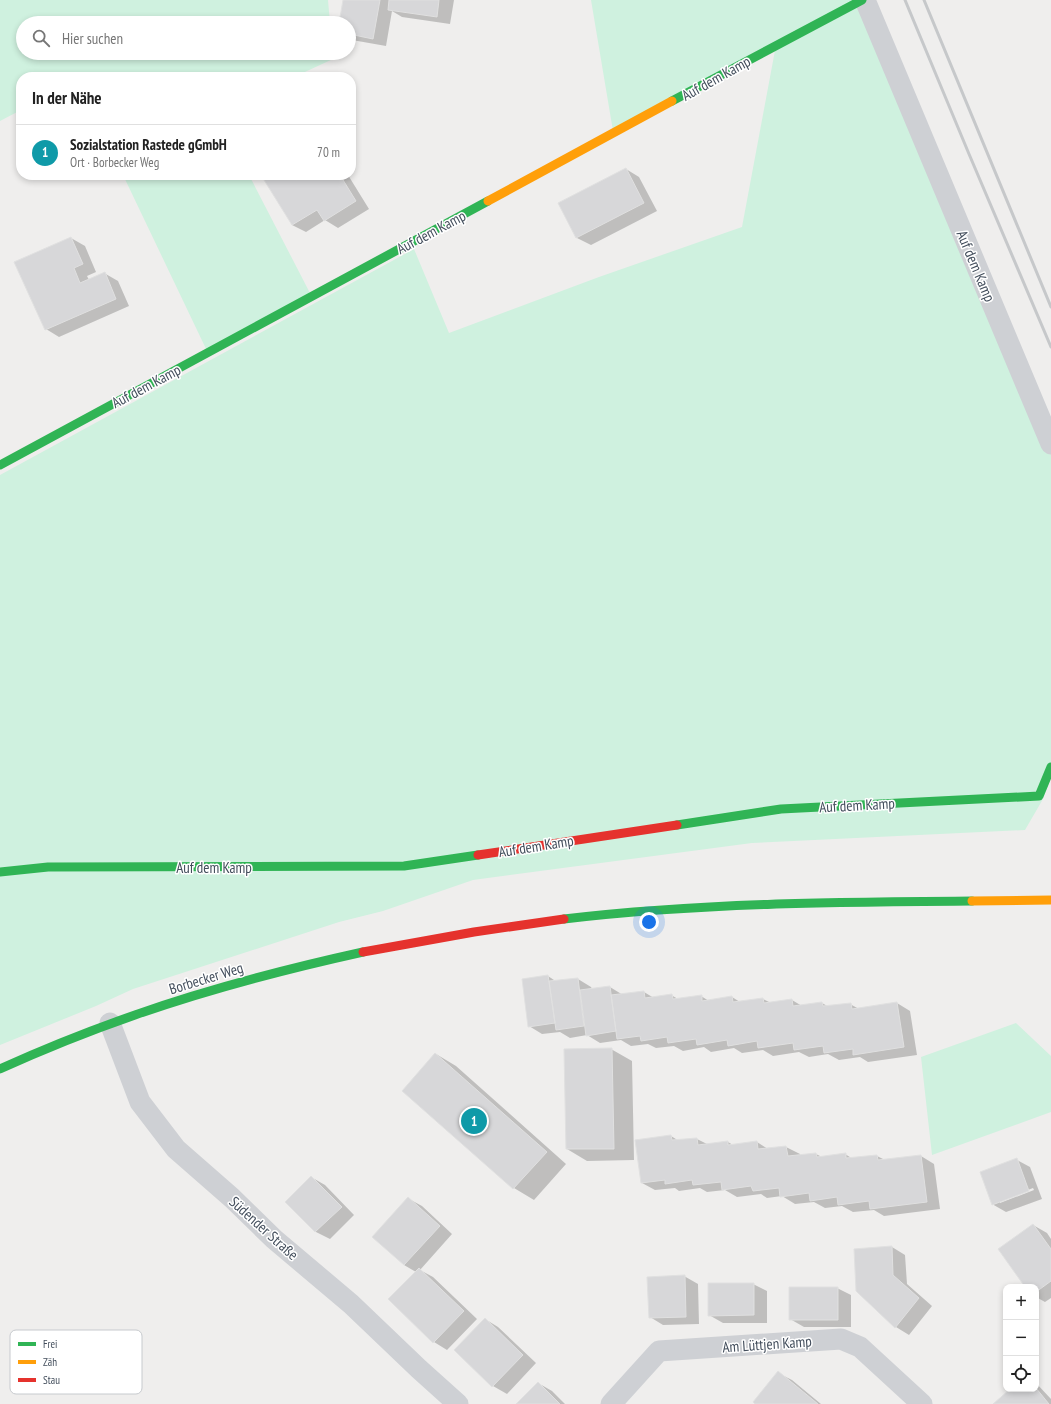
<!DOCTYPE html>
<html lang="de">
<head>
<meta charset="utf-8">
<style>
	:root { --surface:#fff; --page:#f6f6f6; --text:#222; --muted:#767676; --line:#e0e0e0; --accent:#1a73e8 }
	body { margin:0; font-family:"PT Sans Narrow",sans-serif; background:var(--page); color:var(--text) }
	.controls { position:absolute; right:12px; bottom:12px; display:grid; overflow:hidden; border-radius:8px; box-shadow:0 2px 6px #0003 }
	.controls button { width:36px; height:36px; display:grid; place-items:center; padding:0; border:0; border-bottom:1px solid var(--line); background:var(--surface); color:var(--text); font:20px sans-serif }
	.you { position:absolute; left:649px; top:922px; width:14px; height:14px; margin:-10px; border:3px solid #fff; border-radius:50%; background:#1a73e8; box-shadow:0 0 0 6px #1a73e833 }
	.badge { display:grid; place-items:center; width:26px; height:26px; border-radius:50%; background:var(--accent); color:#fff; font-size:13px; font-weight:700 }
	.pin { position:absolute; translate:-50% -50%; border:2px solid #fff; box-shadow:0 1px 4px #0006 }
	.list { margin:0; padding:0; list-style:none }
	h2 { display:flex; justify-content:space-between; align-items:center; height:52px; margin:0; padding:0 16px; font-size:17px }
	h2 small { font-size:13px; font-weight:400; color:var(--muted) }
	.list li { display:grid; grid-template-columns:26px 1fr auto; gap:12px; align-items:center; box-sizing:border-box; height:56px; padding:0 16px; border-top:1px solid var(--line) }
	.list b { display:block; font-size:15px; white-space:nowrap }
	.list p { margin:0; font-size:13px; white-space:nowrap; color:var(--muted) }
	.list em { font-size:13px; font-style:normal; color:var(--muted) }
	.icon { flex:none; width:22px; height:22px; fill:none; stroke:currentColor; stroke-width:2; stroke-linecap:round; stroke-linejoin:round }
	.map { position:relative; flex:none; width:1051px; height:1404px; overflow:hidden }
	.search { position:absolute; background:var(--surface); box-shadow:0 2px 6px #0003; left:16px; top:16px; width:340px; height:44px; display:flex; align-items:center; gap:10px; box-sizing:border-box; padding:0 14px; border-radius:22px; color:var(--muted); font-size:15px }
	.panel { position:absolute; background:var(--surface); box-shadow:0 2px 6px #0003; left:16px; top:72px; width:340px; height:108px; border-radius:16px }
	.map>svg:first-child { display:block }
	.green { fill:#cff1df }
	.shadow { fill:#0003; fill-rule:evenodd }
	.building { fill:#d7d7d9; stroke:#e0e0e0 }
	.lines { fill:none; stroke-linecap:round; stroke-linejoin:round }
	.street { stroke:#ced0d4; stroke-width:21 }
	.fast { stroke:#30b455; stroke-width:9 }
	.slow { stroke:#ff9f0a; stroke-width:9 }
	.jam { stroke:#e5322d; stroke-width:9 }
	.rail { stroke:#c6c8ca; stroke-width:3 }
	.labels { text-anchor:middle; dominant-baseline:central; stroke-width:3; stroke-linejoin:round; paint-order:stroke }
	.street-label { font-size:15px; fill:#434e5c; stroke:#fff }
	.key { fill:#fff; stroke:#c7cace; stroke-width:1 }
	.key-label { font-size:11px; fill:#434e5c }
</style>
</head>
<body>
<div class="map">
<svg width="1051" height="1404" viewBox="0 0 1051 1404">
	<rect width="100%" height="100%" fill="#efeeed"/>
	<path class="green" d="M 0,0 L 328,0 L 330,23 L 23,23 L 23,53 L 332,53 L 333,59 L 294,77 L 21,77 L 21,110 L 0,121 Z
		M 591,0 L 865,0 L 1051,422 L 1051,777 L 1043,799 L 1025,830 L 752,843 L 473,880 L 383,911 L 339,922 L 133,989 L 96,1006 L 0,1045 L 0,475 L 414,249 L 449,333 L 599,277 L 742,227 L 776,45 L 613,131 Z
		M 123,175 L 249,175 L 312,297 L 208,353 Z
		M 1016,1023 L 1051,1056 L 1051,1112 L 932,1155 L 921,1057 Z"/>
	<path class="shadow" d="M 344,0 L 454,0 L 450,24 L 402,17 L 392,11 L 386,46 L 352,40 L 349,38 L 349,23 L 340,23 Z
		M 626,169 L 639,177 L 657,211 L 591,245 L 577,238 L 559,204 Z
		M 274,175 L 301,175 L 302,177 L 305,175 L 348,175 L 369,209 L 338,228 L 325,220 L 306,232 L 292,225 Z
		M 71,238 L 85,246 L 96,272 L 87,276 L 89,280 L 104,273 L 118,281 L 129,306 L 59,337 L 46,329 Z
		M 548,976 L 557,982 L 578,979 L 591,987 L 592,989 L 610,987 L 623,995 L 644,992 L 654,998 L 671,995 L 678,999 L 701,996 L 709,1001 L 732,997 L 740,1002 L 763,999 L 771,1003 L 792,1000 L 802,1006 L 822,1003 L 829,1007 L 850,1004 L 859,1009 L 897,1003 L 910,1011 L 917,1055 L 868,1062 L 860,1057 L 839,1060 L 828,1054 L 809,1057 L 799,1052 L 773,1056 L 763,1050 L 742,1053 L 734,1048 L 711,1052 L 704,1047 L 683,1051 L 674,1046 L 656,1048 L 648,1044 L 631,1046 L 621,1040 L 600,1043 L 587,1035 L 570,1038 L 560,1032 L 542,1034 L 529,1026 L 523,979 Z
		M 611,1049 L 632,1061 L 634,1160 L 587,1161 L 567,1149 Z
		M 436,1054 L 456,1066 L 566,1164 L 534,1200 L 514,1188 L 403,1091 Z
		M 671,1136 L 679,1141 L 697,1139 L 707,1144 L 728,1142 L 733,1145 L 757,1142 L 768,1149 L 786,1147 L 800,1154 L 800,1156 L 816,1154 L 822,1157 L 845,1154 L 853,1159 L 877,1156 L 885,1160 L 921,1156 L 934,1164 L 940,1209 L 884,1216 L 874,1210 L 853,1212 L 842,1206 L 825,1208 L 814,1202 L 795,1204 L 782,1196 L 767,1198 L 761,1194 L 737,1197 L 725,1190 L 707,1192 L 700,1188 L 679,1191 L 675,1188 L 655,1190 L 642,1183 Z
		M 1017,1160 L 1030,1167 L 1042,1199 L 1006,1212 L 992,1204 ZM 1033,1188 L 1034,1190 L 1000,1203 L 1000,1201 Z
		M 311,1177 L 325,1185 L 354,1215 L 330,1239 L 316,1232 L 287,1202 Z
		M 409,1199 L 422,1206 L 452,1234 L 420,1270 L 433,1277 L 477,1319 L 447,1350 L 434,1342 L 416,1272 L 404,1265 Z
		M 1033,1225 L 1047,1233 L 1051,1239 L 1051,1298 L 1045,1302 L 1036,1297 L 1036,1287 L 1027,1287 Z
		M 892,1247 L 905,1255 L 907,1284 L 932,1306 L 909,1335 L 896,1327 L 856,1291 Z
		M 684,1276 L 698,1284 L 699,1324 L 663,1325 L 650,1317 Z
		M 753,1284 L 767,1291 L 767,1323 L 723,1323 L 709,1315 Z
		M 837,1288 L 851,1295 L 851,1327 L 804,1327 L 790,1319 Z
		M 485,1319 L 498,1327 L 536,1363 L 507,1394 L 493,1386 Z
		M 778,1373 L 792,1380 L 821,1404 L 757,1404 Z
		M 538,1383 L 552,1391 L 565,1404 L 517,1404 Z
		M 1036,1383 L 1051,1399 L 1051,1404 L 994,1404 L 1036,1389 Z"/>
	<path class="building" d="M 343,0 L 380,0 L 373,39 L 349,34 L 349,23 L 339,23 Z
		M 389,0 L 439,0 L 437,17 L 388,10 Z
		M 626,168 L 644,203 L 576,238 L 558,203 Z
		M 272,175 L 293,175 L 296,180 L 303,175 L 340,175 L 356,201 L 324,221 L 317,210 L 292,225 L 264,180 Z
		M 71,237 L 83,264 L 74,268 L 80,283 L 105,272 L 116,299 L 45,330 L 14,262 Z
		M 548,975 L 555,1023 L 528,1027 L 522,979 Z
		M 578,978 L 584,1026 L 556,1030 L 549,981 Z
		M 610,986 L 616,1031 L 586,1036 L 580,990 Z
		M 644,991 L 645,998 L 672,994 L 673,999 L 702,995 L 702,1001 L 732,996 L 733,1002 L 763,998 L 764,1003 L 792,999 L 793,1006 L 822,1002 L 823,1006 L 851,1003 L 852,1009 L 897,1002 L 904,1047 L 853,1055 L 853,1049 L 824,1053 L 823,1046 L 794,1050 L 793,1043 L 758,1048 L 757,1041 L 728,1046 L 727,1040 L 697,1045 L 696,1039 L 668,1043 L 667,1037 L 641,1041 L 640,1036 L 617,1039 L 611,995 Z
		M 612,1048 L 614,1149 L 566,1149 L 564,1049 Z
		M 435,1053 L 547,1152 L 513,1189 L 402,1091 Z
		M 671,1135 L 672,1140 L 697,1138 L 698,1145 L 728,1141 L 728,1145 L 757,1141 L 758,1149 L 786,1146 L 788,1156 L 816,1153 L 817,1157 L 846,1153 L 846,1158 L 877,1155 L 878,1160 L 921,1155 L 927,1202 L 870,1209 L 869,1201 L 838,1205 L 837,1197 L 810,1201 L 809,1193 L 780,1197 L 779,1188 L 753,1191 L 751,1186 L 722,1190 L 721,1182 L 693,1185 L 692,1180 L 665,1184 L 665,1180 L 641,1183 L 635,1140 Z
		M 1017,1158 L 1029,1191 L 992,1205 L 980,1172 Z
		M 311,1176 L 342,1207 L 315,1232 L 285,1202 Z
		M 408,1197 L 440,1226 L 404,1265 L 372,1237 Z
		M 1033,1224 L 1051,1249 L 1051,1281 L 1036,1292 L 1036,1287 L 1025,1287 L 998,1249 Z
		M 892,1246 L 893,1275 L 919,1298 L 895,1328 L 856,1291 L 854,1249 Z
		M 419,1268 L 464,1311 L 433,1343 L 388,1299 Z
		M 685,1275 L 686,1317 L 649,1318 L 647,1277 Z
		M 708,1283 L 754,1283 L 754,1315 L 708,1316 Z
		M 789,1287 L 838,1287 L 838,1320 L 789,1320 Z
		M 485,1318 L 523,1355 L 492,1387 L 454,1350 Z
		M 778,1371 L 818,1404 L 755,1404 L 753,1402 Z
		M 538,1382 L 560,1404 L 516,1404 Z
		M 1036,1388 L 1049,1404 L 993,1404 L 1010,1389 Z"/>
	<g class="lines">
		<path class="street" d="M 865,0 L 1051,444
			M 110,1023 L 140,1102 L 176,1149 L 232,1198 L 274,1239 L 351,1304 L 419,1369 L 458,1404
			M 611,1404 L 659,1351 L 841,1339 L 860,1347 L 922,1404"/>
		<path class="fast" d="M 672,101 L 862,0
			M 0,465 L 488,201
			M 677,825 L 781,809 L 1039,796 L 1051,767
			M 0,872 L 48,867 L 404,866 L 478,855
			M 564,919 C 699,903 836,902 972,901
			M 0,1069 C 44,1049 89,1031 135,1015 C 209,989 286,969 363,952"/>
		<path class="slow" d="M 488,201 L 672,101
			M 972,901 L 1051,900"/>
		<path class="jam" d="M 478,855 L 677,825
			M 363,952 L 474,932 L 564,919"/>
		<path class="rail" d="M 905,0 L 969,154 L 1051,347
			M 924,0 L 1051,307"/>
	</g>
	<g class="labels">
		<g class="street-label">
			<text transform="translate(716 78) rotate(-29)">Auf dem Kamp</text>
			<text transform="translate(431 232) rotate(-28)">Auf dem Kamp</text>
			<text transform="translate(976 266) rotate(67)">Auf dem Kamp</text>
			<text transform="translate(146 386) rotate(-28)">Auf dem Kamp</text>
			<text transform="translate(857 805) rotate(-3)">Auf dem Kamp</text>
			<text transform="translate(536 846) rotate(-9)">Auf dem Kamp</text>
			<text x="214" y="867">Auf dem Kamp</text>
			<text transform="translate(206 978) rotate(-17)">Borbecker Weg</text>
			<text transform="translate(264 1228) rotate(42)">Südender Straße</text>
			<text transform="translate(767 1344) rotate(-4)">Am Lüttjen Kamp</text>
		</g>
	</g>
	<rect x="10" y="1330" width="132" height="64" rx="6" class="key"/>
	<rect x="18" y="1342" width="18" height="4" fill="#30b455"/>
	<rect x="18" y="1360" width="18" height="4" fill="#ff9f0a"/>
	<rect x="18" y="1378" width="18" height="4" fill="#e5322d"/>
	<g class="key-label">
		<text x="43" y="1348">Frei</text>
		<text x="43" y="1366">Zäh</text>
		<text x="43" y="1384">Stau</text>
	</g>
</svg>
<div class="controls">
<button>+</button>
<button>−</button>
<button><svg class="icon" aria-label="locate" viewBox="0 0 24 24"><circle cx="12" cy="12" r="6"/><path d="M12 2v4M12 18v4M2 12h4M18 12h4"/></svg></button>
</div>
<div class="you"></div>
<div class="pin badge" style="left:474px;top:1121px;background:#0f9aa8">1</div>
<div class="search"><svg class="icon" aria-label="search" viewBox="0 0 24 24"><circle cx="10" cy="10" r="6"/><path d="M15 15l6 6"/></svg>Hier suchen</div>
<section class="panel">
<h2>In der Nähe<small></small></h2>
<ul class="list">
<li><span class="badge" style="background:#0f9aa8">1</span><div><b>Sozialstation Rastede gGmbH</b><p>Ort · Borbecker Weg</p></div><em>70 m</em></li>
</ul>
</section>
</div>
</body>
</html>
